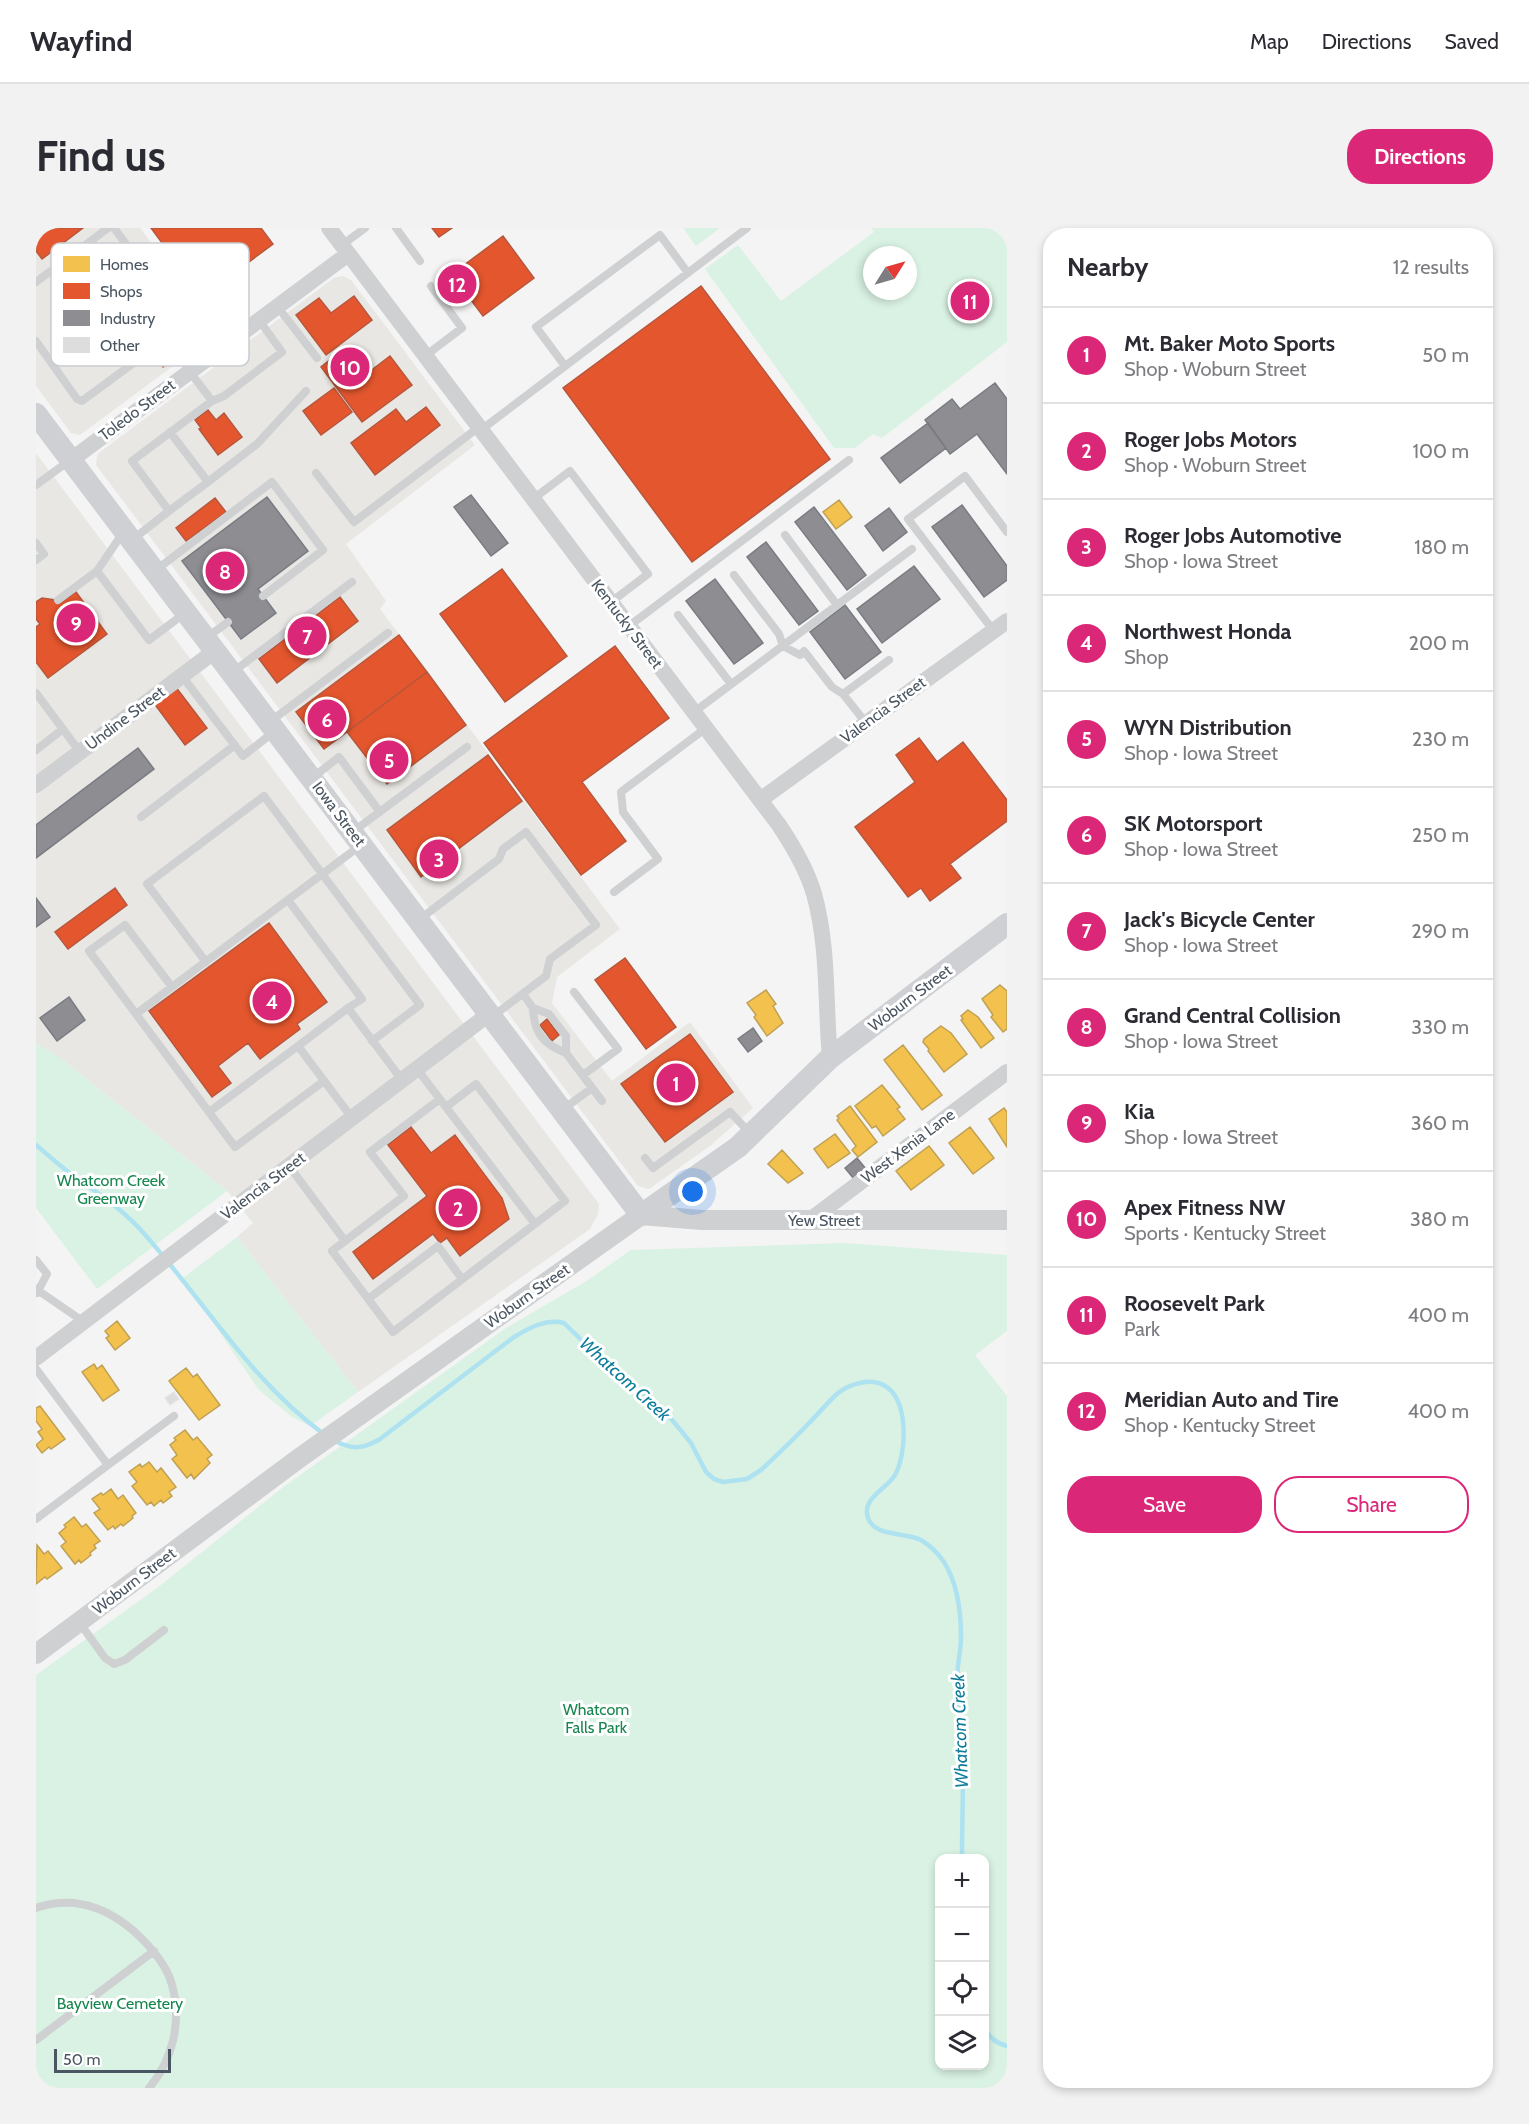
<!DOCTYPE html>
<html lang="en">
<head>
<meta charset="utf-8">
<style>
	:root { --surface:#fff; --page:#f2f2f3; --text:#2b2b33; --muted:#7c7c81; --line:#e1e1e2; --accent:#db2777 }
	body { margin:0; font-family:Cabin,sans-serif; background:var(--page); color:var(--text) }
	.controls { position:absolute; right:18px; bottom:18px; display:grid; overflow:hidden; border-radius:12px; box-shadow:0 3px 9px #0003 }
	.controls button { width:54px; height:54px; display:grid; place-items:center; padding:0; border:0; border-bottom:2px solid var(--line); background:var(--surface); color:var(--text); font:30px sans-serif }
	.compass { position:absolute; left:827px; top:18px; width:54px; height:54px; border-radius:50%; background:var(--surface); box-shadow:0 3px 9px #0003; rotate:53deg }
	.scale { position:absolute; left:18px; bottom:15px; width:117px; box-sizing:border-box; padding-left:6px; border:3px solid #4a5661; border-top:0; font-size:16px; line-height:21px; white-space:nowrap; color:#4a5661; -webkit-text-stroke:4px #fff; paint-order:stroke }
	.you { position:absolute; left:657px; top:964px; width:21px; height:21px; margin:-15px; border:4px solid #fff; border-radius:50%; background:#1a73e8; box-shadow:0 0 0 9px #1a73e833 }
	.badge { display:grid; place-items:center; width:39px; height:39px; border-radius:50%; background:var(--accent); color:#fff; font-size:20px; font-weight:700 }
	.pin { position:absolute; translate:-50% -50%; border:3px solid #fff; box-shadow:0 2px 6px #0006 }
	.list { margin:0; padding:0; list-style:none }
	h2 { display:flex; justify-content:space-between; align-items:center; height:78px; margin:0; padding:0 24px; font-size:26px }
	h2 small { font-size:20px; font-weight:400; color:var(--muted) }
	.list li { display:grid; grid-template-columns:39px 1fr auto; gap:18px; align-items:center; box-sizing:border-box; height:96px; padding:0 24px; border-top:2px solid var(--line) }
	.list b { display:block; font-size:22px; white-space:nowrap }
	.list p { margin:0; font-size:20px; white-space:nowrap; color:var(--muted) }
	.list em { font-size:20px; font-style:normal; color:var(--muted) }
	.actions { display:flex; gap:12px; padding:18px 24px }
	.actions a { flex:1; padding:14px 0; border:2px solid var(--accent); border-radius:24px; text-align:center; font-size:21px; color:var(--accent) }
	.actions .main { background:var(--accent); color:#fff }
	.icon { flex:none; width:33px; height:33px; fill:none; stroke:currentColor; stroke-width:2; stroke-linecap:round; stroke-linejoin:round }
	.map { position:relative; flex:none; width:971px; height:1860px; overflow:hidden; border-radius:24px }
	header { display:flex; align-items:center; gap:36px; box-sizing:border-box; height:84px; padding:0 30px; background:var(--surface); border-bottom:2px solid var(--line) }
	header strong { font-size:28px }
	nav { display:flex; gap:33px; margin-inline-start:auto; font-size:21px }
	.intro { display:flex; align-items:center; justify-content:space-between; box-sizing:border-box; height:144px; padding:0 36px }
	h1 { margin:0; font-size:42px }
	.button { padding:15px 27px; border-radius:24px; background:var(--accent); color:#fff; font-size:21px; font-weight:700 }
	main { display:flex; gap:36px; padding:0 36px }
	aside { flex:1; background:var(--surface); border-radius:24px; box-shadow:0 3px 9px #0003 }
	.map>svg:first-child { display:block }
	.commercial { fill:#e8e7e3 }
	.green { fill:#d9f2e3; fill-rule:evenodd }
	.homes { fill:#f2c14e; stroke:#c0a154; stroke-width:1.5 }
	.shops { fill:#e4572e; stroke:#b6573d; stroke-width:1.5 }
	.industry { fill:#8d8d92; stroke:#797c83; stroke-width:1.5 }
	.lines { fill:none; stroke-linecap:round; stroke-linejoin:round }
	.stream { stroke:#aee2f0; stroke-width:4.5 }
	.building { fill:#ddddde; stroke:#e5e6e7; stroke-width:1.5 }
	.service { stroke:#ced0d2; stroke-width:8 }
	.minor { stroke:#ced0d2; stroke-width:16 }
	.tertiary { stroke:#ced0d2; stroke-width:20 }
	.secondary { stroke:#ced0d4; stroke-width:22 }
	.labels { text-anchor:middle; dominant-baseline:central; stroke-width:6; stroke-linejoin:round; paint-order:stroke }
	.street-label { font-size:16px; fill:#4a5661; stroke:#fff }
	.park-label { font-size:16px; fill:#17864f; stroke:#fff }
	.water-label { font-size:18px; font-style:italic; fill:#0c7c9b; stroke:#fff }
	.key { fill:#fff; stroke:#c9ccd0; stroke-width:1.5 }
	.key-label { font-size:16px; fill:#4a5661 }
</style>
</head>
<body>
<header>
<strong>Wayfind</strong>
<nav><a>Map</a><a>Directions</a><a>Saved</a></nav>
</header>
<div class="intro"><h1>Find us</h1><a class="button">Directions</a></div>
<main>
<div class="map">
<svg width="971" height="1860" viewBox="0 0 971 1860">
	<rect width="100%" height="100%" fill="#f4f4f4"/>
	<path class="commercial" d="M 0,0 L 104,0 L 183,104 L 44,207 L 35,205 L 0,158 Z
		M 307,48 L 315,52 L 439,217 L 310,316 L 350,373 L 344,381 L 584,701 L 521,749 L 516,775 L 576,853 L 654,794 L 717,880 L 674,918 L 613,961 L 602,958 L 60,237 L 61,228 L 64,224 L 298,50 Z
		M 0,225 L 563,976 L 562,986 L 554,1001 L 322,1164 L 201,1009 L 217,995 L 191,963 L 24,830 L 0,848 Z"/>
	<path class="green" d="M 647,0 L 684,0 L 660,18 Z
		M 835,0 L 971,0 L 971,114 L 846,210 L 837,206 L 819,220 L 798,220 L 669,41 L 702,17 L 745,73 L 838,4 ZM 836,27 L 872,27 L 872,63 L 836,63 Z
		M 0,815 L 24,830 L 191,963 L 61,1061 L 0,980 Z
		M 201,1009 L 322,1164 L 274,1198 L 256,1189 L 222,1161 L 147,1050 Z
		M 808,1015 L 971,1027 L 971,1103 L 939,1127 L 971,1168 L 971,1860 L 0,1860 L 0,1447 L 121,1360 L 246,1260 L 470,1100 L 549,1054 L 595,1022 ZM 904,1630 L 948,1630 L 948,1838 L 904,1838 Z"/>
	<path class="homes" d="M 803,272 L 816,289 L 800,301 L 787,284 Z
		M 964,757 L 971,763 L 971,801 L 967,804 L 955,789 L 957,787 L 946,771 Z
		M 730,762 L 740,776 L 737,778 L 747,795 L 731,808 L 718,789 L 720,787 L 711,775 Z
		M 932,782 L 942,789 L 958,810 L 945,820 L 925,792 L 927,791 L 925,788 Z
		M 905,798 L 915,805 L 931,826 L 908,844 L 892,823 L 893,821 L 887,814 L 888,811 Z
		M 867,817 L 906,867 L 886,882 L 848,832 Z
		M 846,857 L 864,879 L 861,881 L 869,891 L 847,908 L 840,898 L 836,900 L 819,878 Z
		M 814,878 L 841,914 L 822,929 L 816,922 L 820,918 L 801,892 L 803,890 L 801,888 Z
		M 968,880 L 971,884 L 971,919 L 953,891 Z
		M 934,899 L 958,930 L 937,946 L 913,915 Z
		M 799,906 L 814,925 L 792,940 L 778,921 Z
		M 893,918 L 908,937 L 875,962 L 860,943 Z
		M 746,922 L 767,945 L 752,955 L 732,936 Z
		M 81,1093 L 94,1110 L 79,1122 L 70,1110 L 73,1108 L 69,1103 Z
		M 58,1136 L 61,1141 L 66,1137 L 83,1162 L 67,1173 L 46,1144 Z
		M 150,1140 L 157,1149 L 161,1146 L 184,1177 L 163,1192 L 133,1153 Z
		M 4,1178 L 29,1211 L 15,1221 L 13,1219 L 6,1225 L 0,1217 L 7,1211 L 2,1204 L 6,1201 L 0,1193 L 0,1180 Z
		M 149,1202 L 157,1212 L 161,1209 L 176,1227 L 171,1231 L 174,1235 L 158,1251 L 155,1246 L 151,1250 L 136,1231 L 141,1227 L 134,1217 L 140,1212 L 138,1210 Z
		M 113,1234 L 121,1244 L 125,1240 L 140,1259 L 133,1264 L 136,1268 L 127,1275 L 125,1272 L 118,1278 L 115,1274 L 111,1277 L 96,1258 L 101,1254 L 93,1244 L 104,1236 L 106,1239 Z
		M 75,1261 L 82,1271 L 87,1267 L 100,1285 L 96,1288 L 97,1290 L 87,1298 L 85,1296 L 79,1301 L 77,1298 L 72,1302 L 58,1285 L 64,1281 L 56,1271 L 65,1265 L 67,1267 Z
		M 38,1289 L 46,1299 L 50,1296 L 64,1313 L 58,1317 L 60,1320 L 54,1325 L 55,1327 L 45,1335 L 43,1332 L 39,1336 L 25,1318 L 30,1314 L 23,1305 L 30,1299 L 28,1297 Z
		M 1,1317 L 8,1326 L 12,1323 L 26,1340 L 11,1351 L 9,1349 L 0,1356 Z"/>
	<path class="shops" d="M 0,0 L 47,0 L 6,31 L 0,23 Z
		M 115,0 L 225,0 L 237,16 L 166,69 Z
		M 396,0 L 416,0 L 403,9 Z
		M 467,8 L 498,50 L 447,88 L 429,64 L 416,74 L 405,60 L 418,50 L 416,46 Z
		M 665,58 L 794,231 L 656,334 L 527,160 Z
		M 318,68 L 336,92 L 290,127 L 260,87 L 283,70 L 295,85 Z
		M 137,99 L 153,121 L 127,139 L 111,118 Z
		M 309,120 L 329,147 L 354,128 L 376,157 L 326,194 L 285,139 Z
		M 298,160 L 316,184 L 285,207 L 267,183 Z
		M 390,179 L 404,197 L 339,247 L 315,215 L 360,181 L 370,194 Z
		M 172,182 L 180,192 L 188,185 L 206,209 L 182,227 L 163,201 L 165,200 L 159,192 Z
		M 179,270 L 190,284 L 150,313 L 140,300 Z
		M 466,341 L 531,428 L 469,474 L 404,386 Z
		M 40,364 L 71,406 L 12,450 L 0,434 L 0,399 L 4,396 L 0,391 L 0,374 L 6,370 L 27,373 Z
		M 304,369 L 322,393 L 241,455 L 223,431 Z
		M 363,407 L 391,444 L 288,521 L 260,484 Z
		M 579,418 L 633,490 L 546,554 L 590,613 L 545,647 L 448,515 Z
		M 391,444 L 430,497 L 351,556 L 311,504 Z
		M 139,458 L 171,500 L 149,517 L 117,474 Z
		M 883,510 L 901,534 L 927,514 L 971,572 L 971,593 L 914,636 L 925,650 L 894,673 L 885,660 L 872,669 L 819,599 L 879,554 L 860,527 Z
		M 452,527 L 486,573 L 385,649 L 351,602 Z
		M 79,660 L 91,677 L 32,721 L 19,704 Z
		M 233,695 L 291,774 L 261,796 L 264,801 L 224,831 L 212,815 L 182,838 L 195,855 L 176,869 L 113,783 Z
		M 589,730 L 640,799 L 610,821 L 559,752 Z
		M 511,791 L 523,807 L 516,813 L 504,797 Z
		M 654,806 L 697,864 L 629,914 L 585,856 Z
		M 375,899 L 395,925 L 419,907 L 466,970 L 473,991 L 424,1028 L 411,1010 L 404,1015 L 397,1006 L 337,1051 L 317,1024 L 391,968 L 352,917 Z"/>
	<path class="industry" d="M 959,155 L 971,171 L 971,246 L 941,206 L 914,226 L 889,192 L 916,171 L 924,181 Z
		M 892,195 L 910,220 L 864,255 L 845,230 Z
		M 435,267 L 472,315 L 455,328 L 418,279 Z
		M 231,269 L 272,323 L 222,361 L 240,385 L 205,411 L 146,333 Z
		M 926,277 L 971,338 L 971,352 L 948,369 L 896,299 Z
		M 778,279 L 830,347 L 811,362 L 759,294 Z
		M 853,280 L 871,304 L 847,323 L 829,298 Z
		M 730,314 L 782,383 L 763,397 L 711,329 Z
		M 878,338 L 904,371 L 846,415 L 821,381 Z
		M 679,351 L 727,415 L 698,436 L 650,373 Z
		M 809,377 L 845,424 L 809,451 L 774,404 Z
		M 102,520 L 118,541 L 0,630 L 0,597 Z
		M 0,670 L 14,689 L 0,699 Z
		M 33,769 L 49,792 L 21,813 L 4,790 Z
		M 717,800 L 726,813 L 712,824 L 702,811 Z
		M 821,930 L 830,941 L 818,951 L 809,940 Z"/>
	<g class="lines">
		<path class="stream" d="M 0,917 C 13,928 25,939 39,949 C 62,965 84,980 103,1000 C 166,1069 212,1151 289,1207
			M 299,1213 C 317,1222 327,1221 344,1211 L 478,1109 C 493,1100 511,1090 528,1095 L 573,1139 L 619,1175 L 637,1193 L 655,1215 L 670,1244 L 678,1251 L 687,1254 L 711,1251 L 725,1242 C 741,1227 758,1211 773,1195 C 783,1185 792,1174 802,1165 C 814,1156 835,1149 849,1158 C 873,1172 871,1225 859,1247 C 851,1261 825,1270 832,1290 C 839,1309 869,1304 885,1312 C 893,1317 902,1325 908,1334 C 921,1355 925,1383 925,1408 C 925,1425 920,1441 921,1458 C 921,1476 925,1494 926,1512 C 928,1551 926,1591 926,1630
			M 948,1800 C 954,1810 960,1815 971,1818"/>
	</g>
	<path class="building" d="M 138,1164 L 143,1171 L 134,1177 L 129,1170 Z"/>
	<g class="lines">
		<path class="service" d="M 78,0 L 174,128
			M 360,0 L 384,33
			M 306,17 L 329,0
			M 0,54 L 72,0
			M 241,78 L 281,130
			M 0,113 L 41,171 L 46,173 L 107,128 L 107,123 L 102,114 L 142,85
			M 389,128 L 426,100 L 395,58
			M 529,138 L 500,99 L 624,7 L 652,45
			M 154,144 L 176,173
			M 445,202 L 711,0
			M 280,245 L 318,294 L 443,199
			M 172,254 L 221,216 L 270,163
			M 0,257 L 33,233
			M 497,271 L 534,243 L 612,346 L 575,374
			M 133,283 L 172,254 L 134,204
			M 749,307 L 801,377
			M 96,312 L 133,283 L 96,233 L 176,173 L 188,168 L 246,124 L 223,92
			M 0,315 L 8,326 L 0,332
			M 120,342 L 236,254 L 287,322 L 227,368
			M 61,343 L 113,412 L 149,385
			M 698,347 L 743,406 L 747,418 L 764,427 L 768,423 L 796,459 L 807,466 L 830,495
			M 22,372 L 61,343 L 88,303
			M 642,387 L 695,456
			M 593,398 L 813,232
			M 957,402 L 872,291 L 929,248 L 971,304
			M 170,410 L 192,394
			M 197,444 L 316,354
			M 146,448 L 207,528 L 239,503
			M 0,465 L 44,524
			M 807,466 L 853,432
			M 658,484 L 876,321
			M 235,493 L 352,405
			M 0,522 L 27,501
			M 276,550 L 303,529 L 344,584
			M 105,589 L 199,517
			M 318,603 L 431,519
			M 578,664 L 622,631 L 587,584 L 585,564 L 670,500
			M 252,672 L 326,771 L 312,780 L 366,852
			M 384,691 L 463,631 L 467,621 L 490,604 L 560,697 L 514,731 L 510,748 L 456,789
			M 170,734 L 111,656 L 228,568 L 384,777 L 336,813
			M 136,759 L 89,697 L 53,723 L 100,786 L 325,617
			M 538,764 L 582,821 L 547,847
			M 487,766 L 497,780 L 513,786 L 530,808 L 530,825 L 566,873
			M 497,780 C 498,805 507,816 530,825
			M 100,786 L 199,919 L 288,853
			M 262,818 L 312,780
			M 381,841 L 499,996
			M 526,882 L 556,860
			M 173,884 L 262,818 L 316,890
			M 609,930 L 617,940 L 694,884 L 714,905
			M 253,938 L 309,1013 L 296,1023 L 357,1104 L 529,973 L 440,856 L 410,879
			M 309,1013 L 368,968 L 334,924 L 404,871
			M 0,1032 L 11,1046 L 1,1065
			M 0,1061 L 48,1094
			M 332,1071 L 402,1018 L 426,1051
			M 0,1141 L 72,1237 L 0,1291
			M 72,1237 L 138,1188
			M 43,1394 L 69,1430 L 78,1436 L 89,1432 L 128,1402
			M 0,1680 C 43,1665 81,1684 110,1715 C 122,1728 132,1741 136,1757 C 146,1793 137,1832 113,1860
			M 0,1812 L 118,1723"/>
		<path class="minor" d="M 293,0 L 743,597 C 757,618 771,641 778,666 C 793,719 789,776 794,830
			M 35,232 L 312,26
			M 0,557 L 179,423
			M 724,572 L 971,393
			M 774,992 L 971,844
			M 0,1130 L 453,786"/>
		<path class="tertiary" d="M 0,1426 L 262,1231 L 605,987 L 666,992 L 971,992"/>
		<path class="secondary" d="M 0,186 L 605,987 L 702,919 L 794,830 L 971,696"/>
	</g>
	<g class="labels">
		<g class="street-label">
			<text transform="translate(101 182) rotate(-37)">Toledo Street</text>
			<text transform="translate(591 396) rotate(53)">Kentucky Street</text>
			<text transform="translate(847 482) rotate(-36)">Valencia Street</text>
			<text transform="translate(89 490) rotate(-37)">Undine Street</text>
			<text transform="translate(303 586) rotate(53)">Iowa Street</text>
			<text transform="translate(874 770) rotate(-37)">Woburn Street</text>
			<text transform="translate(872 918) rotate(-37)">West Xenia Lane</text>
			<text transform="translate(227 958) rotate(-37)">Valencia Street</text>
			<text x="788" y="992">Yew Street</text>
			<text transform="translate(491 1068) rotate(-35)">Woburn Street</text>
			<text transform="translate(98 1353) rotate(-37)">Woburn Street</text>
		</g>
		<g class="park-label">
			<text x="75" y="952">Whatcom Creek<tspan x="75" dy="18">Greenway</tspan></text>
			<text x="560" y="1481">Whatcom<tspan x="560" dy="18">Falls Park</tspan></text>
			<text x="84" y="1775">Bayview Cemetery</text>
		</g>
		<g class="water-label">
			<text transform="translate(589 1151) rotate(42)">Whatcom Creek</text>
			<text transform="translate(924 1503) rotate(-92)">Whatcom Creek</text>
		</g>
	</g>
	<rect x="15" y="15" width="198" height="123" rx="9" class="key"/>
	<rect x="27" y="28" width="27" height="16" fill="#f2c14e"/>
	<rect x="27" y="55" width="27" height="16" fill="#e4572e"/>
	<rect x="27" y="82" width="27" height="16" fill="#8d8d92"/>
	<rect x="27" y="109" width="27" height="16" fill="#ddddde"/>
	<g class="key-label">
		<text x="64" y="42">Homes</text>
		<text x="64" y="69">Shops</text>
		<text x="64" y="96">Industry</text>
		<text x="64" y="123">Other</text>
	</g>
</svg>
<div class="controls">
<button>+</button>
<button>−</button>
<button><svg class="icon" aria-label="locate" viewBox="0 0 24 24"><circle cx="12" cy="12" r="6"/><path d="M12 2v4M12 18v4M2 12h4M18 12h4"/></svg></button>
<button><svg class="icon" aria-label="layers" viewBox="0 0 24 24"><path d="M12 4l9 5-9 5-9-5zM3 14l9 5 9-5"/></svg></button>
</div>
<svg class="compass" viewBox="-18 -18 36 36"><path d="M0-13l5 13h-10z" fill="#e53935"/><path d="M0 13l5-13h-10z" fill="#7c7c81"/></svg>
<div class="scale">50 m</div>
<div class="you"></div>
<div class="pin badge" style="left:640px;top:855px">1</div>
<div class="pin badge" style="left:422px;top:980px">2</div>
<div class="pin badge" style="left:403px;top:631px">3</div>
<div class="pin badge" style="left:236px;top:773px">4</div>
<div class="pin badge" style="left:353px;top:532px">5</div>
<div class="pin badge" style="left:291px;top:491px">6</div>
<div class="pin badge" style="left:271px;top:408px">7</div>
<div class="pin badge" style="left:189px;top:343px">8</div>
<div class="pin badge" style="left:40px;top:395px">9</div>
<div class="pin badge" style="left:314px;top:139px">10</div>
<div class="pin badge" style="left:934px;top:73px">11</div>
<div class="pin badge" style="left:421px;top:56px">12</div>
</div>
<aside>
<h2>Nearby<small>12 results</small></h2>
<ul class="list">
<li><span class="badge">1</span><div><b>Mt. Baker Moto Sports</b><p>Shop · Woburn Street</p></div><em>50 m</em></li>
<li><span class="badge">2</span><div><b>Roger Jobs Motors</b><p>Shop · Woburn Street</p></div><em>100 m</em></li>
<li><span class="badge">3</span><div><b>Roger Jobs Automotive</b><p>Shop · Iowa Street</p></div><em>180 m</em></li>
<li><span class="badge">4</span><div><b>Northwest Honda</b><p>Shop</p></div><em>200 m</em></li>
<li><span class="badge">5</span><div><b>WYN Distribution</b><p>Shop · Iowa Street</p></div><em>230 m</em></li>
<li><span class="badge">6</span><div><b>SK Motorsport</b><p>Shop · Iowa Street</p></div><em>250 m</em></li>
<li><span class="badge">7</span><div><b>Jack's Bicycle Center</b><p>Shop · Iowa Street</p></div><em>290 m</em></li>
<li><span class="badge">8</span><div><b>Grand Central Collision</b><p>Shop · Iowa Street</p></div><em>330 m</em></li>
<li><span class="badge">9</span><div><b>Kia</b><p>Shop · Iowa Street</p></div><em>360 m</em></li>
<li><span class="badge">10</span><div><b>Apex Fitness NW</b><p>Sports · Kentucky Street</p></div><em>380 m</em></li>
<li><span class="badge">11</span><div><b>Roosevelt Park</b><p>Park</p></div><em>400 m</em></li>
<li><span class="badge">12</span><div><b>Meridian Auto and Tire</b><p>Shop · Kentucky Street</p></div><em>400 m</em></li>
</ul>
<div class="actions"><a class="main">Save</a><a>Share</a></div>
</aside>
</main>
</body>
</html>
